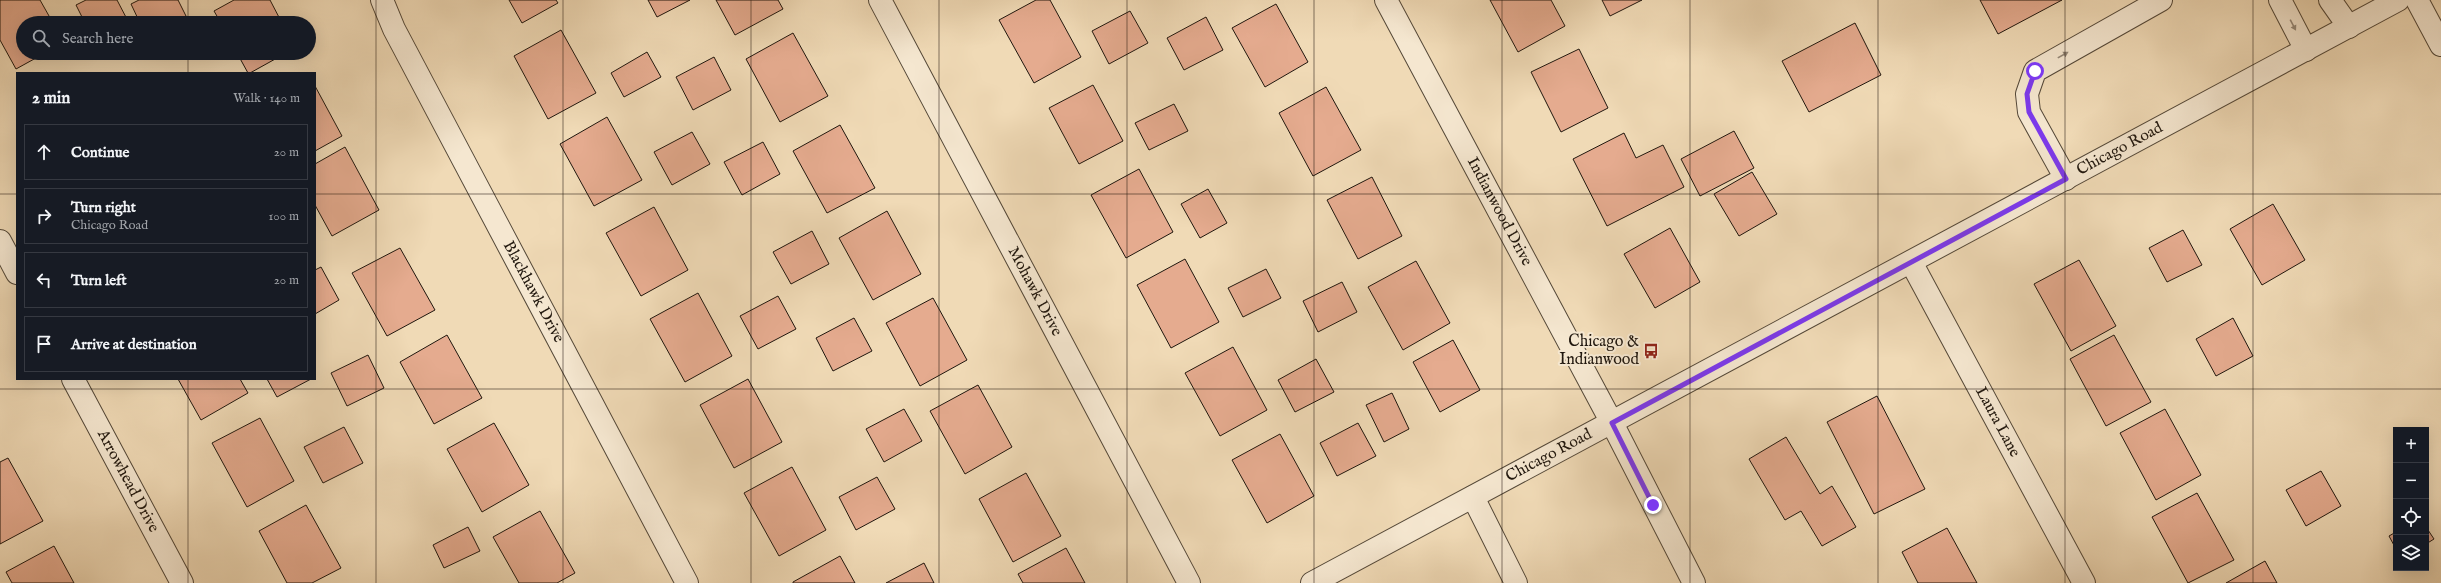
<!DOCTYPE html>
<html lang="en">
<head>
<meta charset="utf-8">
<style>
	:root { --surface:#171b24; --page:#242831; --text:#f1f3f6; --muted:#9ea1a6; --line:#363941 }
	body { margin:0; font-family:"IM FELL English",serif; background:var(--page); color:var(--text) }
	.controls { position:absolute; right:12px; bottom:12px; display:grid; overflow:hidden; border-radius:0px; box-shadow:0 4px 16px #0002 }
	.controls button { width:36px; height:36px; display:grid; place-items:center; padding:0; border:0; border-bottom:1px solid var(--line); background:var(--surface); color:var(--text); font:20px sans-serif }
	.stop { position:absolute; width:12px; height:12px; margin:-9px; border:3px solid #7c3aed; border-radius:50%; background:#fff }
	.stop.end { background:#7c3aed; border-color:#fff; box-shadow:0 1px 4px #0008 }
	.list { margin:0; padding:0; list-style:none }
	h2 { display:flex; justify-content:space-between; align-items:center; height:52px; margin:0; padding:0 16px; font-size:17px }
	h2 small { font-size:13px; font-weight:400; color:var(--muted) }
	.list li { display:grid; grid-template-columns:26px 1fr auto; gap:12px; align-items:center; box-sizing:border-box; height:56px; margin:0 8px 8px; padding:0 8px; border:1px solid var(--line); border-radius:0px }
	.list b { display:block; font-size:15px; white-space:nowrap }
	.list p { margin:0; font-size:13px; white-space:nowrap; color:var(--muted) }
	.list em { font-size:13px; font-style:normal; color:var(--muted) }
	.icon { flex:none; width:22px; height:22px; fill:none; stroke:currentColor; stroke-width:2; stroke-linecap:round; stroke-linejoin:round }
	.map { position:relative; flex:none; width:2441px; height:583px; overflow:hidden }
	.search { position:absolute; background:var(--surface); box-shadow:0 4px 16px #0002; left:16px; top:16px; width:300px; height:44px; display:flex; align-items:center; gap:10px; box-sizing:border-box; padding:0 14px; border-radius:22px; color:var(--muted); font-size:15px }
	.panel { position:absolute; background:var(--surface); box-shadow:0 4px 16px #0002; left:16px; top:72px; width:300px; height:308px; border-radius:0px }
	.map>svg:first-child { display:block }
	.building { fill:#e5ab8f; stroke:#20170e }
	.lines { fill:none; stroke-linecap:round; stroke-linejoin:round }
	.minor-casing { stroke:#544838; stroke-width:24 }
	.minor { stroke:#f5e7d0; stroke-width:22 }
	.oneway { fill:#958979 }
	.route { stroke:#7c3aed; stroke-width:5 }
	.grid { fill:none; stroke:#20170e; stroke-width:1; stroke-opacity:0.55 }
	.labels { text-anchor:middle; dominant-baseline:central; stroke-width:4; stroke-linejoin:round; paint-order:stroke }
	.street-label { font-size:16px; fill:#20170e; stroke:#f5e7d0 }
	.poi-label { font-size:16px; fill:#20170e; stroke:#f5e7d0; text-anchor:end }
</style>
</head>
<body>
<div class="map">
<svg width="2441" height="583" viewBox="0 0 2441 583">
	<rect width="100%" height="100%" fill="#f0dab6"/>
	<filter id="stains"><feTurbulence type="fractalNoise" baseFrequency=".005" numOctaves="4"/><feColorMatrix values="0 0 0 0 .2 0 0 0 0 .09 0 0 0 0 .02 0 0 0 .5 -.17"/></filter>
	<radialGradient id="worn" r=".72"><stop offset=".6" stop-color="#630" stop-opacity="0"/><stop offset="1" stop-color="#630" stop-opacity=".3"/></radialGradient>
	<path class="building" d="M 0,0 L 40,0 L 53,23 L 23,23 L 23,53 L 45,53 L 16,69 L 0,40 Z
		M 86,0 L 117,0 L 129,23 L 85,23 L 76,5 Z
		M 139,0 L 178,0 L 186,16 L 174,23 L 140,23 L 131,4 Z
		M 234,0 L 270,0 L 282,23 L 221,23 L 214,11 Z
		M 509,0 L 556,0 L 558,3 L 522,23 Z
		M 648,0 L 690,0 L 657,17 Z
		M 716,0 L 778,0 L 783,9 L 735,35 Z
		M 1036,0 L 1050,0 L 1081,57 L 1034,83 L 999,20 Z
		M 1490,0 L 1551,0 L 1565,26 L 1518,52 Z
		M 1602,0 L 1642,0 L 1610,16 Z
		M 1980,0 L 2062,0 L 1998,34 Z
		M 1276,4 L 1308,62 L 1265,87 L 1232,28 Z
		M 1130,11 L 1148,43 L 1109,64 L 1092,31 Z
		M 1206,17 L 1223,50 L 1184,70 L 1167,38 Z
		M 1855,23 L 1881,75 L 1809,112 L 1782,61 Z
		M 561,30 L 596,93 L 548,119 L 514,56 Z
		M 793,33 L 828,96 L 780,122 L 746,59 Z
		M 1579,49 L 1608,108 L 1561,132 L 1531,72 Z
		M 647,52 L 661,77 L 624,97 L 611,73 Z
		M 237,53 L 286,53 L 250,73 L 248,73 Z
		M 714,57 L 731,90 L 693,110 L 676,77 Z
		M 1093,85 L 1123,141 L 1079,164 L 1049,108 Z
		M 315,86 L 342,136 L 315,151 Z
		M 1326,87 L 1361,150 L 1313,176 L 1279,113 Z
		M 1174,104 L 1188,131 L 1149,150 L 1135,123 Z
		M 607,117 L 642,180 L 594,206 L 560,144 Z
		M 840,125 L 875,188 L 827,213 L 793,151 Z
		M 1734,131 L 1754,168 L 1700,196 L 1681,159 Z
		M 692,132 L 710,164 L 672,185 L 654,152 Z
		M 1624,133 L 1636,158 L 1663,145 L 1684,187 L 1607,226 L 1573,159 Z
		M 763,142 L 780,174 L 742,195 L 724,162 Z
		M 345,147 L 379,210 L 332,236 L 315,205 L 315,164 Z
		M 1139,169 L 1173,232 L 1126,258 L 1091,195 Z
		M 1752,172 L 1777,214 L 1739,236 L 1714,194 Z
		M 1372,177 L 1402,236 L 1358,259 L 1327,200 Z
		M 1208,189 L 1227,223 L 1200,238 L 1181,204 Z
		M 2273,204 L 2305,260 L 2262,285 L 2230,229 Z
		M 654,207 L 688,270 L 641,296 L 606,233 Z
		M 887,211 L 921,274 L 873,300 L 839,238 Z
		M 1670,228 L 1700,282 L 1655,308 L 1624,254 Z
		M 2183,230 L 2202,265 L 2167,282 L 2149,248 Z
		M 812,231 L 829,264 L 791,284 L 773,252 Z
		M 400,248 L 435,310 L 387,336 L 352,273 Z
		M 1185,259 L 1219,322 L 1171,348 L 1137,285 Z
		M 2079,260 L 2116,326 L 2071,351 L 2034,284 Z
		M 1416,261 L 1450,323 L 1403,350 L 1368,287 Z
		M 321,267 L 339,300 L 315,314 L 315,270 Z
		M 1266,269 L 1281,298 L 1243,317 L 1228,288 Z
		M 1342,282 L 1357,312 L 1318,332 L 1303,301 Z
		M 698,293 L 732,356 L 685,382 L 650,319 Z
		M 778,296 L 796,329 L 758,349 L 740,316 Z
		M 933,298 L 967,360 L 920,386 L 886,323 Z
		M 854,318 L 872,351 L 833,371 L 816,338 Z
		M 2233,318 L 2253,356 L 2216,376 L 2196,339 Z
		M 447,335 L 482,398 L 434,424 L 400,362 Z
		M 2114,335 L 2151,402 L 2106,426 L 2070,359 Z
		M 1453,340 L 1480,390 L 1440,412 L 1413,362 Z
		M 1233,347 L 1267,410 L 1220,436 L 1185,373 Z
		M 368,355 L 384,388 L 347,406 L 331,373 Z
		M 1316,359 L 1334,392 L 1295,412 L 1278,380 Z
		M 178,379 L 240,379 L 248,393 L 201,420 Z
		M 267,379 L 311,379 L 277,397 Z
		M 748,379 L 782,442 L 734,468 L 700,405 Z
		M 978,385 L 1012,447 L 965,474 L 930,411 Z
		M 1392,393 L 1409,429 L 1384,442 L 1366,405 Z
		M 1877,396 L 1925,489 L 1874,514 L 1827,422 Z
		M 904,409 L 922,441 L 884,462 L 866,429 Z
		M 2165,409 L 2201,475 L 2156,500 L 2120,433 Z
		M 260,418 L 294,481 L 247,507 L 212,443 Z
		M 494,423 L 529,485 L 482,512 L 447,449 Z
		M 1358,423 L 1376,456 L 1337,476 L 1320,443 Z
		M 344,427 L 363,463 L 323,483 L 304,447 Z
		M 1280,434 L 1314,496 L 1267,523 L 1232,460 Z
		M 1786,437 L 1820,494 L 1832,486 L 1856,527 L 1822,546 L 1801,511 L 1785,520 L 1749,459 Z
		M 8,458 L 43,521 L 0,544 L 0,462 Z
		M 792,467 L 826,530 L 779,556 L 744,493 Z
		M 2321,471 L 2341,506 L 2306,526 L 2286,490 Z
		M 1026,473 L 1061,536 L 1013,562 L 979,499 Z
		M 877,477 L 895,509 L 856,530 L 839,497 Z
		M 2197,493 L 2234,560 L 2188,583 L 2152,517 Z
		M 306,505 L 341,568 L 312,583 L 287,583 L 259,531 Z
		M 540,511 L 575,573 L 557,583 L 519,583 L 493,537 Z
		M 468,527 L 480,551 L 444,568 L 433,545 Z
		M 2426,527 L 2434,539 L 2426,544 Z
		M 1947,528 L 1977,583 L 1918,583 L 1902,552 Z
		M 2396,532 L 2396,549 L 2389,536 Z
		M 54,546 L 74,583 L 12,583 L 6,572 Z
		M 1066,548 L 1085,583 L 1023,583 L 1018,574 Z
		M 840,556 L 855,583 L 793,583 L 793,582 Z
		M 2265,561 L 2277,583 L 2226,583 Z
		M 924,563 L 934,583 L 886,583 Z"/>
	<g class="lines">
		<g class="minor-casing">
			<g id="minor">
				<path id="s1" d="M 382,0 L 394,29 L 687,583"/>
				<path id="s2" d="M 880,0 L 1189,583"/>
				<path id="s3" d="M 1386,0 L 1612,423 L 1694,583"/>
				<path d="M 2280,0 L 2306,50"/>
				<path d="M 2330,0 L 2349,27"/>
				<path d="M 2417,0 L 2441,45"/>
				<path d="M 2066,179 L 2029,112 L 2027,94 L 2035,71 L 2161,0"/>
				<path d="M 0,241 L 17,273"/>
				<path id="s4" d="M 1911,262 L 2084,583"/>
				<path id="s5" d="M 73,379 L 182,583"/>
				<path d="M 1473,497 L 1516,583"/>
				<path id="s6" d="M 1312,583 L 2398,0"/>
			</g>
		</g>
		<use href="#minor" class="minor"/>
	</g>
	<defs><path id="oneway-solid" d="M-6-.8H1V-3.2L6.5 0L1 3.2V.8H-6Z"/></defs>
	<g class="oneway">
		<use href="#oneway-solid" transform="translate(2293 25) rotate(62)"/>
		<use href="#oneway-solid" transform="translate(2063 55) rotate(-29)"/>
	</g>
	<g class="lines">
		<path class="route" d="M 1653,505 L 1612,423 L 2066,179 L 2029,112 L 2027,94 L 2035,71"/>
	</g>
	<path class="grid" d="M 188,0 L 188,23M 376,0 L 376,583M 563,0 L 563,583M 751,0 L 751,583M 939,0 L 939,583M 1127,0 L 1127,583M 1314,0 L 1314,583M 1502,0 L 1502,583M 1690,0 L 1690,583M 1878,0 L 1878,583M 2065,0 L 2065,583M 2253,0 L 2253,583M 188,53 L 188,73M 0,194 L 17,194M 315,194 L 2441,194M 188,379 L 188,583M 0,389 L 2441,389"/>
	<defs>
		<g id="bus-bare" transform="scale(1.2)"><path d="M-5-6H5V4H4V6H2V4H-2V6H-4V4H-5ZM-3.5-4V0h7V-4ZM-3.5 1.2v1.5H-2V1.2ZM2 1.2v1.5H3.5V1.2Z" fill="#8f2418" stroke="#f5e7d0" stroke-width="2.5" paint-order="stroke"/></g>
	</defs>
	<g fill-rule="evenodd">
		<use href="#bus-bare" x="1651" y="351"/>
	</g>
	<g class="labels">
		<g class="street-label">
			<text stroke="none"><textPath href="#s6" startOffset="917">Chicago Road</textPath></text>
			<text stroke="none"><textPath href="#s3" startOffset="240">Indianwood Drive</textPath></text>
			<text stroke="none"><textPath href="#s1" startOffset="329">Blackhawk Drive</textPath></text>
			<text stroke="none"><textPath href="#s2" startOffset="330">Mohawk Drive</textPath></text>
			<text stroke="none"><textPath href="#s4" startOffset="182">Laura Lane</textPath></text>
			<text stroke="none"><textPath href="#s6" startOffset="269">Chicago Road</textPath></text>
			<text stroke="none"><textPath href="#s5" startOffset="116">Arrowhead Drive</textPath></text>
		</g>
		<g class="poi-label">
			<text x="1639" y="342">Chicago &amp;<tspan x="1639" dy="18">Indianwood</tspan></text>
		</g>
	</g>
	<rect width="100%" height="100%" filter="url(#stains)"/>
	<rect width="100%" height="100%" fill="url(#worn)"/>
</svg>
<div class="controls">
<button>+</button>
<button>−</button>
<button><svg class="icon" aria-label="locate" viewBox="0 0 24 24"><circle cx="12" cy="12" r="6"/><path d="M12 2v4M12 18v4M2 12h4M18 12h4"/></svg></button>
<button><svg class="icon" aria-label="layers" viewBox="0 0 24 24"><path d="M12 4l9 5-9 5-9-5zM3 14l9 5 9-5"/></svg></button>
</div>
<div class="stop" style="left:2035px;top:71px"></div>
<div class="stop end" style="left:1653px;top:505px"></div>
<div class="search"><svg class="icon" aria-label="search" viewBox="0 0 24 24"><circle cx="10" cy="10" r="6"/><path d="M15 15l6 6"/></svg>Search here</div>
<section class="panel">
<h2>2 min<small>Walk · 140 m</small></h2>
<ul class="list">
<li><svg class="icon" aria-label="ahead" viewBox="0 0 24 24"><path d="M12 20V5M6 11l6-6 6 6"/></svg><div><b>Continue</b></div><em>20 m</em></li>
<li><svg class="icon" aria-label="right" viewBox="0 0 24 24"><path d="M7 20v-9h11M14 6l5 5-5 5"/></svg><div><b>Turn right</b><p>Chicago Road</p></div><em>100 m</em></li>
<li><svg class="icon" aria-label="left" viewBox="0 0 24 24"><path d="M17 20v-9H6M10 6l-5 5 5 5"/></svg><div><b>Turn left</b></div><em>20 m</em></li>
<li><svg class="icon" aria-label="arrive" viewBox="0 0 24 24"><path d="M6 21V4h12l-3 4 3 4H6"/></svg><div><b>Arrive at destination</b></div></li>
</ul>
</section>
</div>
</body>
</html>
